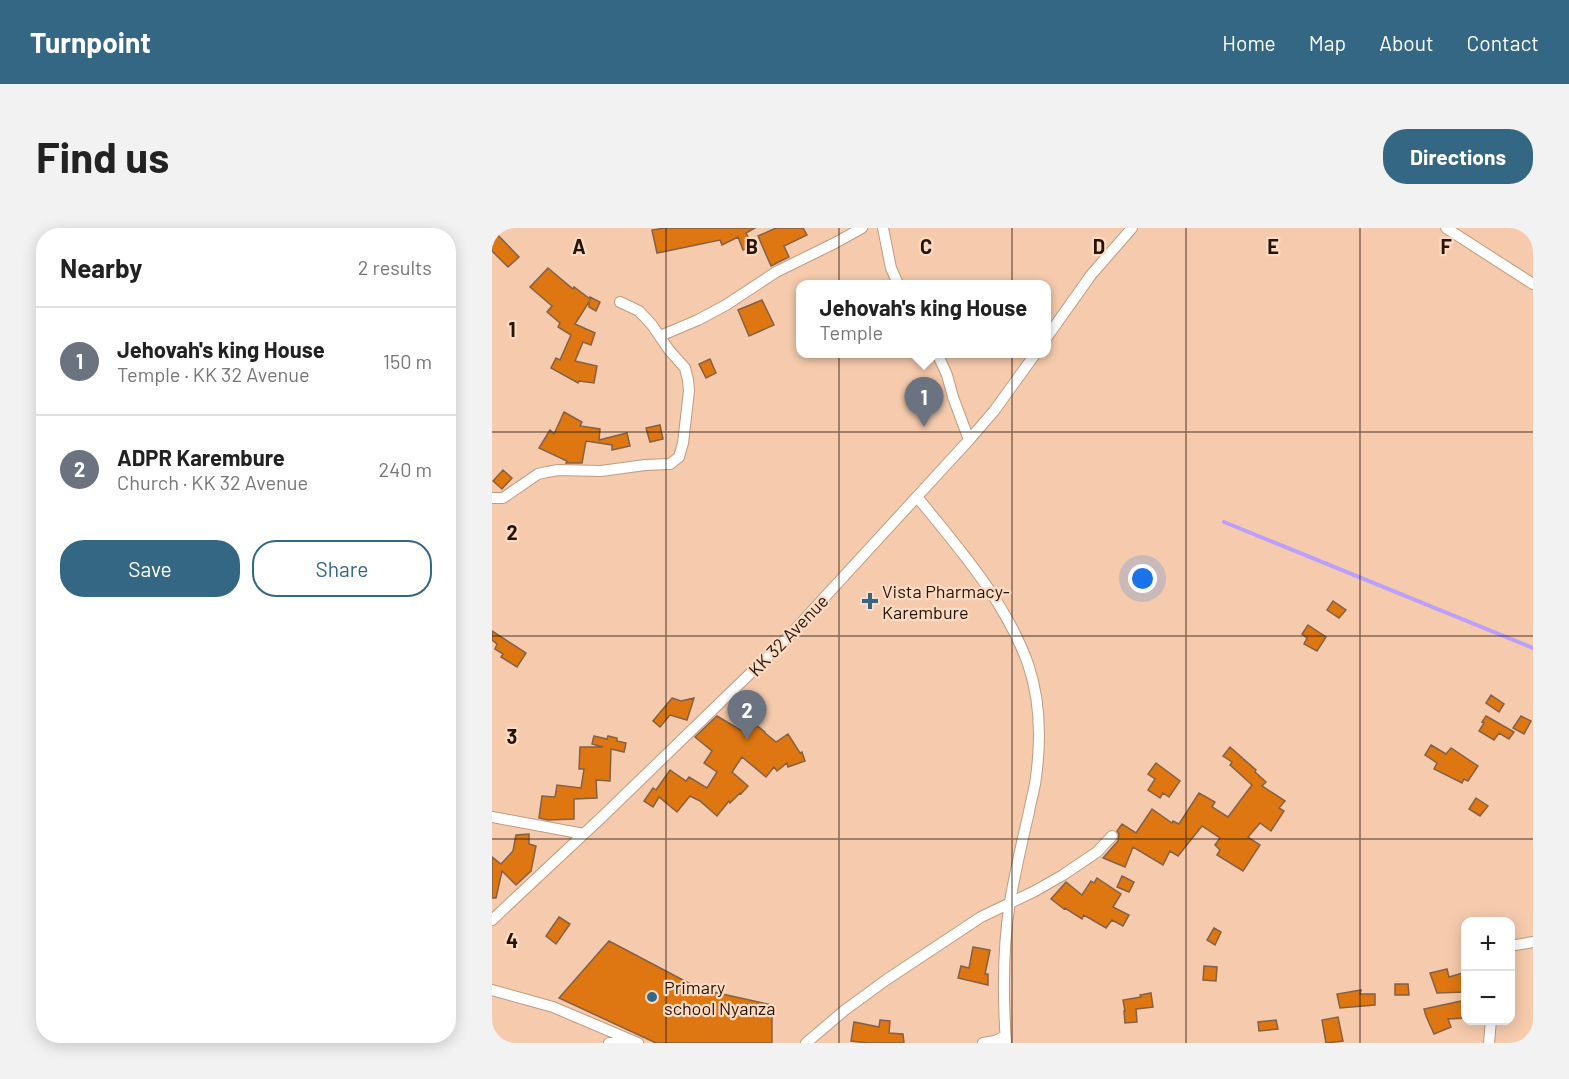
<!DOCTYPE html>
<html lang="en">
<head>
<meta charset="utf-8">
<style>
	:root { --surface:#fff; --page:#f2f2f2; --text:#222; --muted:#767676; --line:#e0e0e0; --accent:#346784 }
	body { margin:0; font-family:Barlow,sans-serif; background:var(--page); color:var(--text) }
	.controls { position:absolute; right:18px; bottom:18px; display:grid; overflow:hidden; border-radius:12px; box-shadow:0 3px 15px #0003 }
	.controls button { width:54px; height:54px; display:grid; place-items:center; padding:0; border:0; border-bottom:2px solid var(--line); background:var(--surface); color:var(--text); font:30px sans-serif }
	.you { position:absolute; left:651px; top:351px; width:21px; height:21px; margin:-15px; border:4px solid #fff; border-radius:50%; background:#1a73e8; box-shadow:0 0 0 9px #1a73e833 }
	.badge { display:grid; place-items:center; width:39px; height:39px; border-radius:50%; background:var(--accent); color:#fff; font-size:20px; font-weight:700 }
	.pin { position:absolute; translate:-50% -50px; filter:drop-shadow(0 2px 3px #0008) }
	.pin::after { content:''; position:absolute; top:32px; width:21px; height:18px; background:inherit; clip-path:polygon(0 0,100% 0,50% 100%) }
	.popup { position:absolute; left:304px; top:52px; width:255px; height:78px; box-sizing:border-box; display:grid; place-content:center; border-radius:12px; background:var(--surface); filter:drop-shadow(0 2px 4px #0005); font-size:20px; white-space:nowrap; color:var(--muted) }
	.popup b { font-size:22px; color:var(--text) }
	.popup::after { content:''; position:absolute; left:50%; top:100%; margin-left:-12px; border:12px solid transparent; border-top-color:var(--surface) }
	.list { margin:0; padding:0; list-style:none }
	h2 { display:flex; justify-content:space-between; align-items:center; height:78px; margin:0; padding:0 24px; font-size:26px }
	h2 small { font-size:20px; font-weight:400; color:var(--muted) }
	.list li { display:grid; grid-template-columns:39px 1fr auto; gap:18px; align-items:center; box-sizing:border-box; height:108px; padding:0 24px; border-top:2px solid var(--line) }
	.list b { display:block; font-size:22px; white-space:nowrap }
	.list p { margin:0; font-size:20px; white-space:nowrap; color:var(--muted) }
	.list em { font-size:20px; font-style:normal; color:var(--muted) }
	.actions { display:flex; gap:12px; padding:18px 24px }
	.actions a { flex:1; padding:14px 0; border:2px solid var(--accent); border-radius:24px; text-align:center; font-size:21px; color:var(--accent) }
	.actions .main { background:var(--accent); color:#fff }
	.map { position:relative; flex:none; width:1041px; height:815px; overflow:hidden; border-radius:24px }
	header { display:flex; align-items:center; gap:36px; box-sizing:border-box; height:84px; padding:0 30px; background:var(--accent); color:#fff }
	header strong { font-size:28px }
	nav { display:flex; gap:33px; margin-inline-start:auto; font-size:21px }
	.intro { display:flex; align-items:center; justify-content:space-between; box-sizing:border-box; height:144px; padding:0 36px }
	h1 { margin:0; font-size:42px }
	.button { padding:15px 27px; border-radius:24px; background:var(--accent); color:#fff; font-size:21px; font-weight:700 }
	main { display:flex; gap:36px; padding:0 36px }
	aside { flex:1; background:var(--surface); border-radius:24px; box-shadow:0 3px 15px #0003 }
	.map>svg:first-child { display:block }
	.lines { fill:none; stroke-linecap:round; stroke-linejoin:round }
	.stream { stroke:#baa0fa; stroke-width:4 }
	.building { fill:#de7711; stroke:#856045; stroke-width:1.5 }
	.street-casing { stroke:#c2997d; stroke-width:12 }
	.street { stroke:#fff; stroke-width:10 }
	.grid { fill:none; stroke:#24150a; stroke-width:1.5; stroke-opacity:0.55 }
	.poi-dot { fill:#346784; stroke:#fddac2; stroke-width:2 }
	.labels { text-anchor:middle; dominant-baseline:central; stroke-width:4.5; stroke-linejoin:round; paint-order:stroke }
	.poi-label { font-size:18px; fill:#24150a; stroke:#fddac2; text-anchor:start }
	.street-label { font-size:18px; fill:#24150a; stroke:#fddac2 }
	.grid-label { font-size:20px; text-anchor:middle; font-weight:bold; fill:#24150a; stroke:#fddac2; stroke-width:4.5; stroke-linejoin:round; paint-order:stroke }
</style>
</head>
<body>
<header>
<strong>Turnpoint</strong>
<nav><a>Home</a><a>Map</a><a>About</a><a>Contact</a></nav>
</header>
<div class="intro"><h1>Find us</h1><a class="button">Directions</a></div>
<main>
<aside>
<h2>Nearby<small>2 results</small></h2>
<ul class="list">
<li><span class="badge" style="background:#6b7280">1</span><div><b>Jehovah's king House</b><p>Temple · KK 32 Avenue</p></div><em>150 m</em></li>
<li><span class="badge" style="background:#6b7280">2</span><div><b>ADPR Karembure</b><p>Church · KK 32 Avenue</p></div><em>240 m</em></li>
</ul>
<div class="actions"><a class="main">Save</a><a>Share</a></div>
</aside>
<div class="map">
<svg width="1041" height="815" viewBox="0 0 1041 815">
	<rect width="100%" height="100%" fill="#f6cbad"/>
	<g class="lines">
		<path class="stream" d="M 732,294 L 1041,420"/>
	</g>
	<path class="building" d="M 173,0 L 263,0 L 254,5 L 261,18 L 251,22 L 246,9 L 230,17 L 228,12 L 165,25 L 160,2 Z
		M 284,0 L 311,0 L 315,7 L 292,18 L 297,29 L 279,38 L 266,8 Z
		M 0,1 L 27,29 L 16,39 L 0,23 Z
		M 56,40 L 81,61 L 82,59 L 98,71 L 98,69 L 108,74 L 104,83 L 97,79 L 97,74 L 83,96 L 103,105 L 99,117 L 91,114 L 83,133 L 105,138 L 102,155 L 87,153 L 86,155 L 59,140 L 64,130 L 68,132 L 79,107 L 66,99 L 68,95 L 55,84 L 60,78 L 38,59 Z
		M 270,72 L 282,97 L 257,108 L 246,82 Z
		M 218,131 L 224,145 L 214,150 L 207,136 Z
		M 72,184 L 90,194 L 88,198 L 108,201 L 107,212 L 135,205 L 138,218 L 120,222 L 120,217 L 94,213 L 90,235 L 74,235 L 75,233 L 47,220 L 58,202 L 62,206 Z
		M 168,197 L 171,211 L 158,214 L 154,200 Z
		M 11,242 L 20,250 L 10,261 L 1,253 Z
		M 841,373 L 854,382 L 847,390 L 835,382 Z
		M 816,397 L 834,409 L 825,423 L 812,416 L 815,410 L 810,406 Z
		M 0,403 L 34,425 L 25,439 L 9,429 L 11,426 L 3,421 L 5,416 L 0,412 Z
		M 999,467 L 1012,476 L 1007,484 L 994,475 Z
		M 180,470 L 189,473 L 202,470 L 195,492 L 178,487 L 168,499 L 161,493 Z
		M 225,488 L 250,503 L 258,492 L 273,504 L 273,505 L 284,514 L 296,506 L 308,525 L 310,524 L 313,533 L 296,539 L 295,535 L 285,543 L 282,539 L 274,549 L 250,529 L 240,544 L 256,558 L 249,566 L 248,565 L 238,575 L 237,573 L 225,588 L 208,573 L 198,568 L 185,584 L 167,569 L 161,579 L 152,573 L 161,560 L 164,562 L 178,542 L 194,553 L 197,549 L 215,560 L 225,544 L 212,535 L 220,523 L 203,509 Z
		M 994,488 L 1022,504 L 1017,511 L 1007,505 L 1002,512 L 987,503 L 992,495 L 990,494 Z
		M 1029,488 L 1039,493 L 1032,506 L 1021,500 Z
		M 102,508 L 115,511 L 116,508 L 125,510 L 125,513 L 134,515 L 132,524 L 119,521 L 118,553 L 104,552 L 105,570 L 82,571 L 82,591 L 56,592 L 47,590 L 50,568 L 63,569 L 65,557 L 89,560 L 92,541 L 87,541 L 88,519 L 111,519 L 100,516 Z
		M 939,517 L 954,526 L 959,520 L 986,538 L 976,553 L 972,551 L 970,555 L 942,541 L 945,535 L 933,527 Z
		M 738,519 L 764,542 L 763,544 L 774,554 L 770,558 L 793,573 L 787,580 L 792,583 L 779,603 L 768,595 L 756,609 L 768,617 L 751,643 L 725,627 L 728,622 L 723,617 L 728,610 L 710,598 L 686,628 L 678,623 L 671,637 L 641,619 L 633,639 L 611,630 L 626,613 L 627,606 L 625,603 L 630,596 L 644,605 L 660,581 L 680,595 L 681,593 L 687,596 L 707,565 L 723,574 L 720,579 L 736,589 L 760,557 L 738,537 L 740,534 L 731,528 Z
		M 664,535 L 688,553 L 677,569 L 671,565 L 668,570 L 656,562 L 663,551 L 656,546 Z
		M 984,570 L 996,578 L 988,588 L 977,581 Z
		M 37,606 L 37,616 L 44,618 L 39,643 L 24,657 L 10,643 L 4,670 L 0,670 L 0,629 L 9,636 L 21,623 L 24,607 Z
		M 630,648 L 642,654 L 637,664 L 625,659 Z
		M 605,650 L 629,666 L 621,679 L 637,687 L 631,698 L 620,692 L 614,700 L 592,687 L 590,691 L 573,680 L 572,681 L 559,671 L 574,654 L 590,667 L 599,653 L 602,655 Z
		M 67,689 L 78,696 L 64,716 L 54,708 Z
		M 722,700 L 729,704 L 723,717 L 715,712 Z
		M 117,713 L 208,761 L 280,777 L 280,815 L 164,815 L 67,770 Z
		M 481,719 L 498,722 L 493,746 L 496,746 L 496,757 L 466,750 L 469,738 L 477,740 Z
		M 712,738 L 725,739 L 724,753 L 711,752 Z
		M 955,741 L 957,749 L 974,744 L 974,754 L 970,755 L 973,764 L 945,765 L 938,745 Z
		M 903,756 L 916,756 L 917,767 L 903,767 Z
		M 869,762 L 868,766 L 883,766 L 883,777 L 848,780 L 845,766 Z
		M 659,765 L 661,779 L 644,781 L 645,794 L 633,795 L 632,783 L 633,783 L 631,772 L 649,769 L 648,767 Z
		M 974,772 L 974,790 L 956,791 L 959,799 L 942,806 L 934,788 L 932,781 Z
		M 846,789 L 851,813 L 834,815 L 830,792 Z
		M 388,792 L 398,793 L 397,805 L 411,806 L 412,815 L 375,815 L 359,813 L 362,794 L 387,799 Z
		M 784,792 L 786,801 L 767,803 L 766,794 Z"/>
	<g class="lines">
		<g class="street-casing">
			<path id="street" d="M 391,0 L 399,40 L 406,56
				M 954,0 L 1041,56
				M 168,108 L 206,92 L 234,77 L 284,44 L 343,15 L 370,0
				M 555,109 L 599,47 L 640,0
				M 445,125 L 455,147 L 461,169 L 477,212
				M 425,269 C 466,319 514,374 536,436 C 548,471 549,512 544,549 C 543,560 539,572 537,584 C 530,614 523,644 518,674 C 511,717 511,772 514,815
				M 0,270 L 11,270 L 46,246 L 55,244 L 66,242 L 109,243 L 153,237 L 178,236 L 187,229 L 191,215 L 197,163 L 196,152 L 193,140 L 177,122 L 160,97 L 147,83 L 128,74
				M 0,589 L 92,606
				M 0,692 L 111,588 L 298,407 L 477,212 L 502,183 L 544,125
				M 1018,718 L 1041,714
				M 0,762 L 61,779 L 146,815
				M 117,815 L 136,811
				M 314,815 L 353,782 L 394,752 L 489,689 L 543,663 L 571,647 L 605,624 L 620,608
				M 491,815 L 503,813 L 513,808
				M 997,815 L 999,792"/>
		</g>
		<use href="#street" class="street"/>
	</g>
	<path class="grid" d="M 174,0 L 174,815M 347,0 L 347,815M 520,0 L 520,815M 694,0 L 694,815M 868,0 L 868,815M 0,204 L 1041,204M 0,408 L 1041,408M 0,611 L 1041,611"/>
	<g class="poi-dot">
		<path d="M375 364h6v6h6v6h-6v6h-6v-6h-6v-6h6z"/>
		<circle cx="160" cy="769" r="6"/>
	</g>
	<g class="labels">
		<g class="poi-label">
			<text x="390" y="363">Vista Pharmacy-<tspan x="390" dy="21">Karembure</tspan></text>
			<text x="172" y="759">Primary<tspan x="172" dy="21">school Nyanza</tspan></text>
		</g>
		<g class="street-label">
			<text transform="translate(296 407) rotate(-46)">KK 32 Avenue</text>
		</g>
	</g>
	<g class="grid-label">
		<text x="87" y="26">A</text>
		<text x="260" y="26">B</text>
		<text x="434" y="26">C</text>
		<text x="607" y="26">D</text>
		<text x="781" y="26">E</text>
		<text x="954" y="26">F</text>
		<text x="20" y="109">1</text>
		<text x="20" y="312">2</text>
		<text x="20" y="516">3</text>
		<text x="20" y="720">4</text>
	</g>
</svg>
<div class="controls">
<button>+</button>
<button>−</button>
</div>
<div class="you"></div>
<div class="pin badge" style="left:432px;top:199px;background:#6b7280">1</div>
<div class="popup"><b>Jehovah's king House</b>Temple</div>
<div class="pin badge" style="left:255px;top:512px;background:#6b7280">2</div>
</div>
</main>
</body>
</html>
